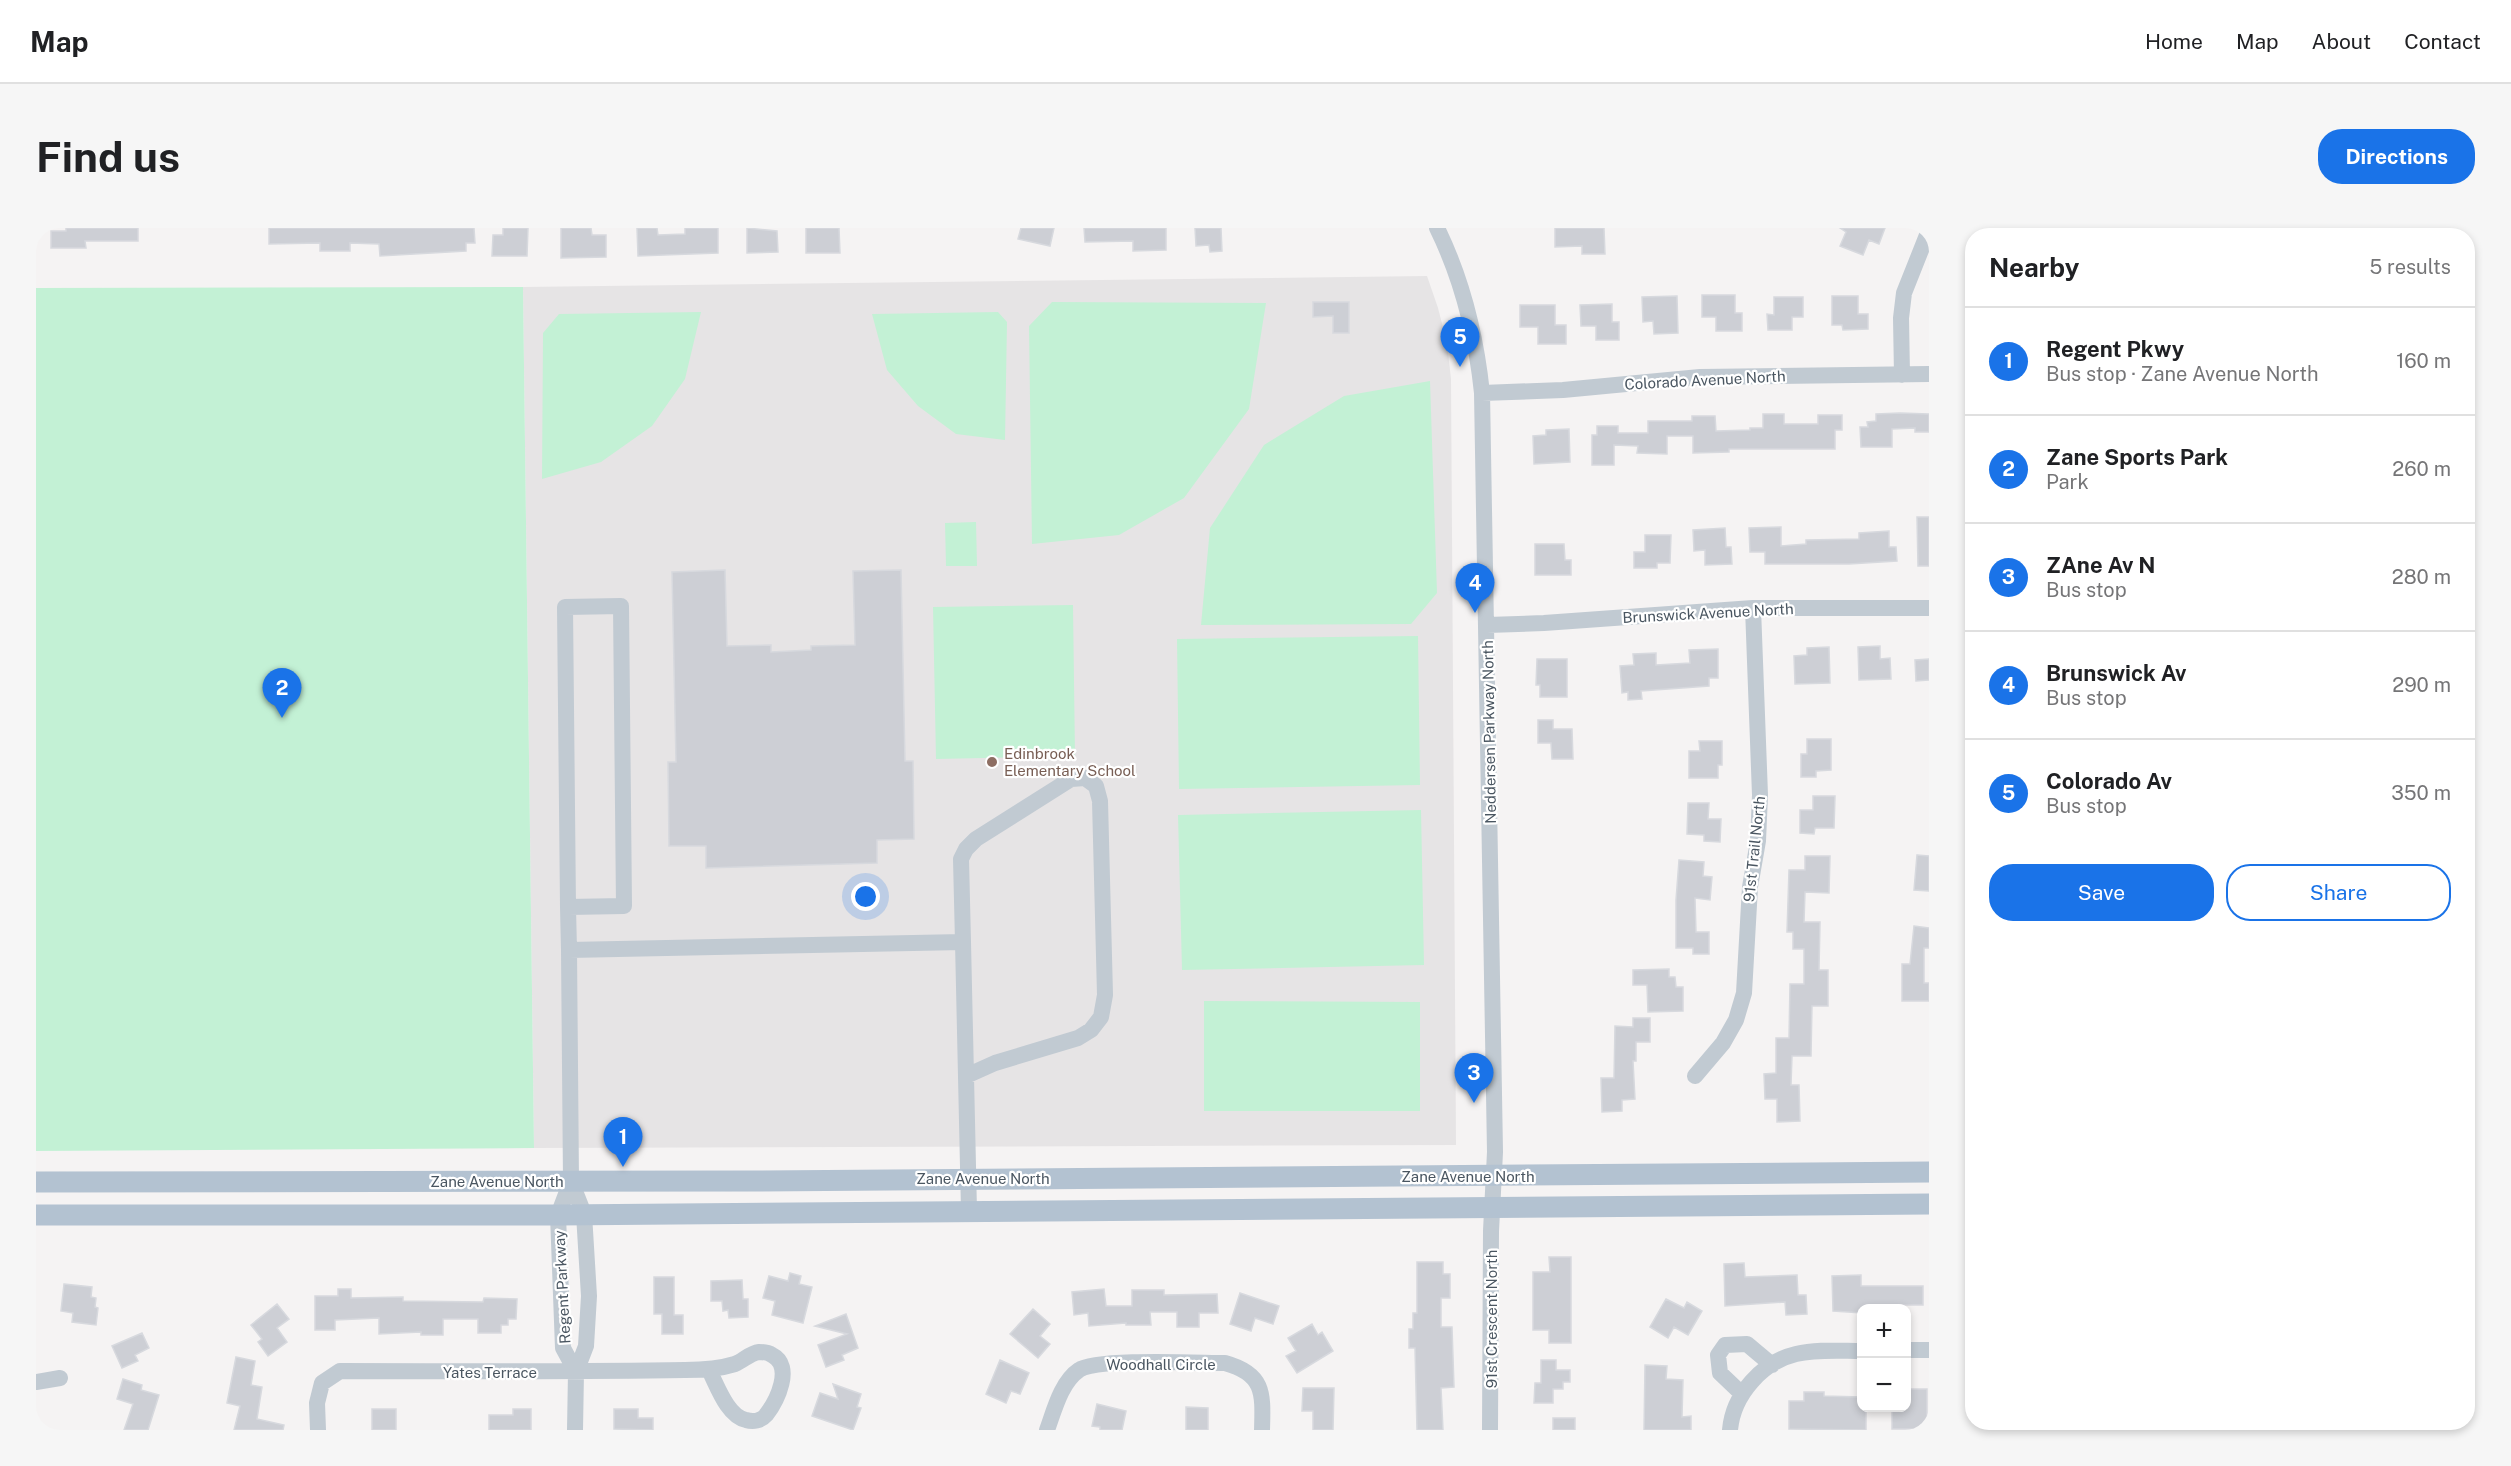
<!DOCTYPE html>
<html lang="en">
<head>
<meta charset="utf-8">
<style>
	:root { --surface:#fff; --page:#f6f6f6; --text:#202124; --muted:#757577; --line:#e0e0e0; --accent:#1a73e8 }
	body { margin:0; font-family:"Public Sans",sans-serif; background:var(--page); color:var(--text) }
	.controls { position:absolute; right:18px; bottom:18px; display:grid; overflow:hidden; border-radius:12px; box-shadow:0 3px 9px #0003 }
	.controls button { width:54px; height:54px; display:grid; place-items:center; padding:0; border:0; border-bottom:2px solid var(--line); background:var(--surface); color:var(--text); font:30px sans-serif }
	.you { position:absolute; left:830px; top:669px; width:21px; height:21px; margin:-15px; border:4px solid #fff; border-radius:50%; background:#1a73e8; box-shadow:0 0 0 9px #1a73e833 }
	.badge { display:grid; place-items:center; width:39px; height:39px; border-radius:50%; background:var(--accent); color:#fff; font-size:20px; font-weight:700 }
	.pin { position:absolute; translate:-50% -50px; filter:drop-shadow(0 2px 3px #0008) }
	.pin::after { content:''; position:absolute; top:32px; width:21px; height:18px; background:inherit; clip-path:polygon(0 0,100% 0,50% 100%) }
	.list { margin:0; padding:0; list-style:none }
	h2 { display:flex; justify-content:space-between; align-items:center; height:78px; margin:0; padding:0 24px; font-size:26px }
	h2 small { font-size:20px; font-weight:400; color:var(--muted) }
	.list li { display:grid; grid-template-columns:39px 1fr auto; gap:18px; align-items:center; box-sizing:border-box; height:108px; padding:0 24px; border-top:2px solid var(--line) }
	.list b { display:block; font-size:22px; white-space:nowrap }
	.list p { margin:0; font-size:20px; white-space:nowrap; color:var(--muted) }
	.list em { font-size:20px; font-style:normal; color:var(--muted) }
	.actions { display:flex; gap:12px; padding:18px 24px }
	.actions a { flex:1; padding:14px 0; border:2px solid var(--accent); border-radius:24px; text-align:center; font-size:21px; color:var(--accent) }
	.actions .main { background:var(--accent); color:#fff }
	.map { position:relative; flex:none; width:1893px; height:1202px; overflow:hidden; border-radius:24px }
	header { display:flex; align-items:center; gap:36px; box-sizing:border-box; height:84px; padding:0 30px; background:var(--surface); border-bottom:2px solid var(--line) }
	header strong { font-size:28px }
	nav { display:flex; gap:33px; margin-inline-start:auto; font-size:21px }
	.intro { display:flex; align-items:center; justify-content:space-between; box-sizing:border-box; height:144px; padding:0 36px }
	h1 { margin:0; font-size:42px }
	.button { padding:15px 27px; border-radius:24px; background:var(--accent); color:#fff; font-size:21px; font-weight:700 }
	main { display:flex; gap:36px; padding:0 36px }
	aside { flex:1; background:var(--surface); border-radius:24px; box-shadow:0 3px 9px #0003 }
	.map>svg:first-child { display:block }
	.education { fill:#e6e4e5 }
	.green { fill:#c3f1d5 }
	.building { fill:#cdcfd5; stroke:#d7d9de; stroke-width:1.5 }
	.lines { fill:none; stroke-linecap:round; stroke-linejoin:round }
	.minor { stroke:#c1cad2; stroke-width:16 }
	.major { stroke:#b3c2d1; stroke-width:21 }
	.education-dot { fill:#8d6e63; stroke:#fff; stroke-width:2 }
	.labels { text-anchor:middle; dominant-baseline:central; stroke-width:4.5; stroke-linejoin:round; paint-order:stroke }
	.street-label { font-size:15px; fill:#4a5661; stroke:#fff }
	.education-label { font-size:15px; fill:#785e54; stroke:#fff; text-anchor:start }
</style>
</head>
<body>
<header>
<strong>Map</strong>
<nav><a>Home</a><a>Map</a><a>About</a><a>Contact</a></nav>
</header>
<div class="intro"><h1>Find us</h1><a class="button">Directions</a></div>
<main>
<div class="map">
<svg width="1893" height="1202" viewBox="0 0 1893 1202">
	<rect width="100%" height="100%" fill="#f5f3f3"/>
	<path class="education" d="M 1391,48 L 1402,80 L 1411,115 L 1415,151 L 1420,917 L 498,920 L 487,59 Z"/>
	<path class="green" d="M 487,59 L 498,920 L 0,923 L 0,60 Z
		M 1016,74 L 1230,75 L 1213,181 L 1148,270 L 1083,307 L 996,316 L 993,98 Z
		M 665,84 L 649,151 L 616,198 L 565,234 L 506,251 L 507,105 L 523,86 Z
		M 962,84 L 971,94 L 969,212 L 920,206 L 882,178 L 851,142 L 836,86 Z
		M 1394,153 L 1401,365 L 1375,396 L 1165,397 L 1174,300 L 1228,217 L 1308,168 Z
		M 940,294 L 941,338 L 910,338 L 909,295 Z
		M 1037,377 L 1039,528 L 900,531 L 897,379 Z
		M 1382,408 L 1384,557 L 1143,561 L 1141,411 Z
		M 1385,582 L 1388,737 L 1146,742 L 1142,587 Z
		M 1168,773 L 1384,774 L 1384,883 L 1168,883 Z"/>
	<path class="building" d="M 30,0 L 102,0 L 102,13 L 49,13 L 50,20 L 15,20 L 15,3 L 30,3 Z
		M 233,0 L 438,0 L 439,15 L 430,15 L 430,23 L 344,28 L 343,16 L 314,15 L 314,23 L 284,23 L 284,15 L 233,16 Z
		M 467,0 L 492,0 L 491,28 L 456,28 L 457,7 L 467,7 Z
		M 525,0 L 555,0 L 556,7 L 570,7 L 570,29 L 525,30 Z
		M 601,0 L 621,0 L 622,7 L 649,6 L 649,0 L 682,0 L 682,25 L 602,28 Z
		M 711,0 L 741,3 L 742,24 L 711,25 Z
		M 770,0 L 803,0 L 804,25 L 770,25 Z
		M 985,0 L 1018,0 L 1014,18 L 982,11 Z
		M 1048,0 L 1130,0 L 1130,22 L 1097,23 L 1097,13 L 1049,14 Z
		M 1159,0 L 1185,0 L 1186,23 L 1174,24 L 1173,17 L 1160,18 Z
		M 1519,0 L 1568,0 L 1569,26 L 1546,26 L 1546,18 L 1519,19 Z
		M 1804,0 L 1849,0 L 1843,16 L 1833,12 L 1827,27 L 1804,18 L 1810,4 Z
		M 1666,67 L 1699,67 L 1699,85 L 1706,85 L 1706,103 L 1680,103 L 1680,89 L 1666,89 Z
		M 1641,68 L 1642,105 L 1618,106 L 1617,93 L 1607,94 L 1606,69 Z
		M 1796,68 L 1822,68 L 1822,86 L 1832,86 L 1832,101 L 1807,102 L 1806,97 L 1796,97 Z
		M 1738,69 L 1767,69 L 1767,89 L 1756,89 L 1756,102 L 1732,102 L 1731,86 L 1738,87 Z
		M 1277,74 L 1313,74 L 1313,105 L 1297,105 L 1297,88 L 1277,89 Z
		M 1576,76 L 1576,94 L 1583,94 L 1583,112 L 1560,112 L 1560,98 L 1545,98 L 1544,77 Z
		M 1484,77 L 1519,77 L 1519,97 L 1530,97 L 1530,116 L 1502,116 L 1502,99 L 1484,99 Z
		M 1864,185 L 1893,186 L 1893,204 L 1879,204 L 1879,200 L 1856,201 L 1856,219 L 1825,219 L 1824,199 L 1832,199 L 1831,194 L 1840,193 L 1840,186 Z
		M 1727,186 L 1748,186 L 1748,196 L 1782,196 L 1782,187 L 1806,187 L 1806,202 L 1799,202 L 1799,221 L 1693,221 L 1693,224 L 1657,225 L 1657,208 L 1631,208 L 1631,226 L 1601,225 L 1602,218 L 1578,217 L 1578,237 L 1556,237 L 1556,207 L 1561,207 L 1561,198 L 1582,198 L 1582,205 L 1612,205 L 1612,193 L 1656,193 L 1656,188 L 1679,188 L 1680,203 L 1714,202 L 1714,200 L 1727,200 Z
		M 1533,201 L 1534,234 L 1498,236 L 1497,208 L 1510,207 L 1510,202 Z
		M 1881,289 L 1893,289 L 1893,338 L 1882,338 Z
		M 1745,299 L 1745,318 L 1770,316 L 1770,312 L 1823,311 L 1823,305 L 1853,303 L 1853,319 L 1860,319 L 1861,333 L 1813,336 L 1729,336 L 1729,324 L 1714,324 L 1713,300 Z
		M 1689,300 L 1690,319 L 1695,319 L 1696,336 L 1669,337 L 1669,322 L 1658,323 L 1657,302 Z
		M 1609,307 L 1635,307 L 1634,335 L 1621,335 L 1621,340 L 1598,340 L 1598,324 L 1609,324 Z
		M 1499,316 L 1528,316 L 1529,332 L 1535,332 L 1535,347 L 1499,347 Z
		M 689,342 L 691,418 L 735,417 L 735,424 L 775,422 L 775,418 L 819,417 L 817,343 L 865,342 L 869,533 L 877,533 L 878,611 L 841,612 L 841,635 L 670,640 L 670,618 L 633,618 L 632,534 L 640,534 L 636,344 Z
		M 1844,418 L 1844,431 L 1854,430 L 1855,451 L 1823,452 L 1822,419 Z
		M 1793,419 L 1794,455 L 1759,456 L 1758,428 L 1771,427 L 1771,420 Z
		M 1682,421 L 1682,450 L 1673,450 L 1673,458 L 1605,463 L 1606,471 L 1592,472 L 1592,464 L 1586,465 L 1584,438 L 1598,437 L 1597,426 L 1620,425 L 1620,437 L 1654,435 L 1653,422 Z
		M 1501,431 L 1531,431 L 1531,469 L 1504,469 L 1504,457 L 1500,457 Z
		M 1893,431 L 1893,452 L 1880,453 L 1879,432 Z
		M 1502,492 L 1517,492 L 1517,501 L 1536,501 L 1537,531 L 1516,531 L 1515,515 L 1502,515 Z
		M 1771,511 L 1795,511 L 1795,542 L 1780,543 L 1780,549 L 1765,549 L 1765,526 L 1771,526 Z
		M 1663,513 L 1686,513 L 1686,537 L 1682,537 L 1682,550 L 1653,550 L 1653,523 L 1664,523 Z
		M 1777,568 L 1799,568 L 1798,600 L 1779,600 L 1778,606 L 1764,605 L 1764,582 L 1777,582 Z
		M 1652,575 L 1673,575 L 1672,591 L 1685,591 L 1684,614 L 1668,613 L 1668,607 L 1651,606 Z
		M 1881,627 L 1893,628 L 1893,663 L 1878,662 Z
		M 1769,628 L 1794,628 L 1793,665 L 1769,664 L 1768,694 L 1784,694 L 1783,742 L 1792,742 L 1792,778 L 1776,778 L 1775,828 L 1756,828 L 1755,857 L 1763,857 L 1764,893 L 1741,894 L 1741,871 L 1729,871 L 1728,846 L 1740,845 L 1740,810 L 1753,810 L 1754,756 L 1768,756 L 1768,721 L 1757,721 L 1757,704 L 1751,704 L 1753,642 L 1769,642 Z
		M 1643,632 L 1668,634 L 1667,648 L 1676,649 L 1674,672 L 1659,670 L 1660,704 L 1673,704 L 1673,726 L 1657,726 L 1657,720 L 1640,720 L 1640,672 Z
		M 1878,698 L 1893,700 L 1893,720 L 1888,720 L 1888,755 L 1893,755 L 1893,773 L 1866,773 L 1866,736 L 1874,736 Z
		M 1633,741 L 1633,749 L 1639,749 L 1640,759 L 1647,759 L 1647,783 L 1612,784 L 1611,757 L 1597,757 L 1597,742 Z
		M 1597,790 L 1614,790 L 1614,814 L 1600,814 L 1600,833 L 1597,833 L 1599,871 L 1586,872 L 1586,883 L 1566,884 L 1565,850 L 1578,850 L 1579,798 L 1597,799 Z
		M 1513,1029 L 1535,1029 L 1535,1115 L 1513,1115 L 1513,1102 L 1497,1102 L 1497,1044 L 1514,1044 Z
		M 1381,1034 L 1407,1034 L 1407,1046 L 1414,1046 L 1414,1070 L 1405,1070 L 1405,1099 L 1416,1099 L 1418,1159 L 1405,1160 L 1407,1202 L 1381,1202 L 1379,1120 L 1373,1120 L 1373,1101 L 1377,1101 L 1377,1085 L 1381,1085 Z
		M 1708,1035 L 1709,1049 L 1761,1047 L 1762,1067 L 1770,1067 L 1771,1086 L 1750,1087 L 1749,1074 L 1689,1078 L 1688,1036 Z
		M 754,1045 L 765,1048 L 763,1056 L 776,1059 L 767,1095 L 736,1087 L 739,1073 L 727,1070 L 733,1048 L 752,1053 Z
		M 1825,1047 L 1825,1058 L 1887,1058 L 1887,1077 L 1864,1077 L 1864,1080 L 1826,1080 L 1826,1085 L 1797,1083 L 1796,1048 Z
		M 618,1049 L 638,1049 L 638,1087 L 647,1087 L 647,1106 L 626,1106 L 626,1086 L 618,1086 Z
		M 706,1052 L 707,1071 L 712,1071 L 712,1089 L 693,1090 L 692,1082 L 687,1083 L 686,1073 L 675,1073 L 675,1053 Z
		M 28,1056 L 56,1059 L 55,1069 L 60,1070 L 59,1079 L 62,1080 L 60,1097 L 36,1094 L 37,1085 L 25,1083 Z
		M 302,1061 L 315,1061 L 315,1070 L 367,1069 L 367,1073 L 447,1074 L 448,1070 L 481,1071 L 480,1091 L 472,1091 L 472,1097 L 465,1097 L 465,1105 L 442,1105 L 442,1091 L 407,1091 L 407,1107 L 385,1107 L 385,1104 L 343,1106 L 343,1090 L 299,1092 L 299,1102 L 279,1102 L 279,1068 L 302,1068 Z
		M 1068,1061 L 1070,1078 L 1096,1078 L 1096,1062 L 1128,1062 L 1128,1067 L 1181,1066 L 1182,1085 L 1163,1085 L 1163,1099 L 1141,1099 L 1141,1084 L 1114,1084 L 1115,1097 L 1090,1097 L 1090,1095 L 1053,1098 L 1052,1085 L 1038,1087 L 1036,1064 Z
		M 1204,1065 L 1243,1078 L 1237,1096 L 1219,1090 L 1215,1103 L 1194,1096 Z
		M 1630,1071 L 1648,1080 L 1651,1074 L 1666,1083 L 1652,1107 L 1638,1099 L 1632,1110 L 1614,1099 Z
		M 241,1076 L 253,1091 L 241,1100 L 251,1114 L 232,1128 L 222,1114 L 226,1111 L 215,1097 Z
		M 997,1081 L 1014,1096 L 1004,1108 L 1014,1116 L 1002,1130 L 974,1106 Z
		M 810,1086 L 822,1120 L 806,1127 L 808,1132 L 790,1139 L 782,1117 L 811,1106 L 779,1098 Z
		M 1276,1096 L 1282,1107 L 1286,1104 L 1297,1123 L 1261,1145 L 1250,1128 L 1260,1123 L 1252,1110 Z
		M 106,1105 L 113,1120 L 99,1127 L 102,1133 L 86,1140 L 76,1118 Z
		M 200,1129 L 219,1133 L 215,1157 L 226,1159 L 221,1191 L 248,1197 L 247,1202 L 198,1202 L 204,1178 L 191,1175 Z
		M 964,1132 L 993,1145 L 984,1166 L 975,1163 L 970,1175 L 950,1166 Z
		M 1505,1132 L 1520,1132 L 1520,1142 L 1534,1142 L 1534,1154 L 1527,1154 L 1527,1161 L 1517,1161 L 1517,1175 L 1498,1175 L 1499,1155 L 1505,1155 Z
		M 1609,1137 L 1631,1138 L 1630,1151 L 1647,1152 L 1646,1189 L 1655,1188 L 1655,1202 L 1608,1202 Z
		M 87,1151 L 106,1157 L 105,1162 L 123,1167 L 112,1202 L 88,1202 L 97,1176 L 81,1171 Z
		M 797,1156 L 825,1166 L 821,1179 L 825,1180 L 817,1202 L 776,1188 L 784,1165 L 802,1171 Z
		M 1267,1160 L 1298,1160 L 1297,1202 L 1277,1202 L 1277,1183 L 1266,1183 Z
		M 1871,1161 L 1891,1161 L 1891,1201 L 1856,1201 L 1856,1181 L 1870,1179 Z
		M 1768,1164 L 1788,1164 L 1788,1168 L 1826,1169 L 1826,1179 L 1830,1179 L 1830,1202 L 1753,1201 L 1753,1173 L 1768,1173 Z
		M 1061,1176 L 1090,1183 L 1086,1202 L 1064,1202 L 1064,1199 L 1056,1198 Z
		M 1150,1179 L 1172,1180 L 1172,1202 L 1150,1202 Z
		M 336,1181 L 360,1181 L 360,1202 L 336,1202 Z
		M 477,1181 L 495,1181 L 495,1202 L 453,1202 L 453,1187 L 477,1187 Z
		M 578,1181 L 602,1181 L 602,1190 L 617,1190 L 617,1202 L 578,1201 Z
		M 1517,1190 L 1539,1190 L 1539,1202 L 1517,1202 Z"/>
	<g class="lines">
		<path class="minor" d="M 1401,0 C 1427,53 1440,107 1446,165 L 1459,924 L 1455,1003 L 1454,1202
			M 1866,147 L 1865,90 L 1868,65 L 1893,2
			M 1446,165 L 1527,162 L 1664,149 L 1893,146
			M 1451,397 L 1508,395 L 1717,380 L 1893,380
			M 532,679 L 588,678 L 585,378 L 529,379 L 532,679 L 533,722
			M 927,714 L 925,631 L 930,621 L 940,611 L 1035,551 L 1049,550 L 1060,558 L 1064,573 L 1069,767 L 1065,789 L 1055,802 L 1042,810 L 959,835 L 930,848
			M 1659,848 L 1687,815 L 1700,792 L 1708,765 L 1714,659 L 1722,613 L 1724,567 L 1717,380
			M 535,953 L 522,987 L 527,1120 L 540,1144
			M 1870,1122 L 1893,1122
			M 0,1154 L 24,1150
			M 1706,1166 L 1684,1145 L 1682,1127 L 1689,1117 L 1711,1116 L 1736,1137
			M 282,1202 L 281,1175 L 286,1155 L 304,1143 C 419,1143 534,1144 649,1142 C 666,1142 683,1141 699,1136 C 707,1133 714,1125 723,1124 C 727,1124 733,1125 736,1127 C 758,1138 741,1173 730,1187 C 725,1193 717,1194 710,1192 C 691,1188 681,1157 673,1142
			M 539,1202 L 540,1144 L 550,1118 L 553,1068 L 548,986 L 535,953 L 533,722 L 927,714 L 933,983
			M 1011,1202 C 1018,1183 1025,1154 1043,1142 C 1060,1130 1163,1135 1189,1135 C 1229,1146 1227,1166 1226,1202
			M 1694,1202 C 1697,1167 1726,1134 1760,1126 C 1781,1121 1804,1123 1826,1123"/>
		<path class="major" d="M 0,954 L 721,953 L 1893,944
			M 0,987 L 522,987 L 1893,976"/>
	</g>
	<circle class="education-dot" cx="956" cy="534" r="6"/>
	<g class="labels">
		<g class="street-label">
			<text transform="translate(1669 152) rotate(-3)">Colorado Avenue North</text>
			<text transform="translate(1672 385) rotate(-3)">Brunswick Avenue North</text>
			<text transform="translate(1453 504) rotate(-91)">Neddersen Parkway North</text>
			<text transform="translate(1718 621) rotate(-84)">91st Trail North</text>
			<text x="1432" y="948">Zane Avenue North</text>
			<text x="947" y="950">Zane Avenue North</text>
			<text x="461" y="953">Zane Avenue North</text>
			<text transform="translate(526 1059) rotate(-93)">Regent Parkway</text>
			<text transform="translate(1455 1091) rotate(-90)">91st Crescent North</text>
			<text x="1125" y="1136">Woodhall Circle</text>
			<text x="454" y="1144">Yates Terrace</text>
		</g>
		<g class="education-label">
			<text x="968" y="525">Edinbrook<tspan x="968" dy="17">Elementary School</tspan></text>
		</g>
	</g>
</svg>
<div class="controls">
<button>+</button>
<button>−</button>
</div>
<div class="you"></div>
<div class="pin badge" style="left:587px;top:939px">1</div>
<div class="pin badge" style="left:246px;top:490px">2</div>
<div class="pin badge" style="left:1438px;top:875px">3</div>
<div class="pin badge" style="left:1439px;top:385px">4</div>
<div class="pin badge" style="left:1424px;top:139px">5</div>
</div>
<aside>
<h2>Nearby<small>5 results</small></h2>
<ul class="list">
<li><span class="badge">1</span><div><b>Regent Pkwy</b><p>Bus stop · Zane Avenue North</p></div><em>160 m</em></li>
<li><span class="badge">2</span><div><b>Zane Sports Park</b><p>Park</p></div><em>260 m</em></li>
<li><span class="badge">3</span><div><b>ZAne Av N</b><p>Bus stop</p></div><em>280 m</em></li>
<li><span class="badge">4</span><div><b>Brunswick Av</b><p>Bus stop</p></div><em>290 m</em></li>
<li><span class="badge">5</span><div><b>Colorado Av</b><p>Bus stop</p></div><em>350 m</em></li>
</ul>
<div class="actions"><a class="main">Save</a><a>Share</a></div>
</aside>
</main>
</body>
</html>
